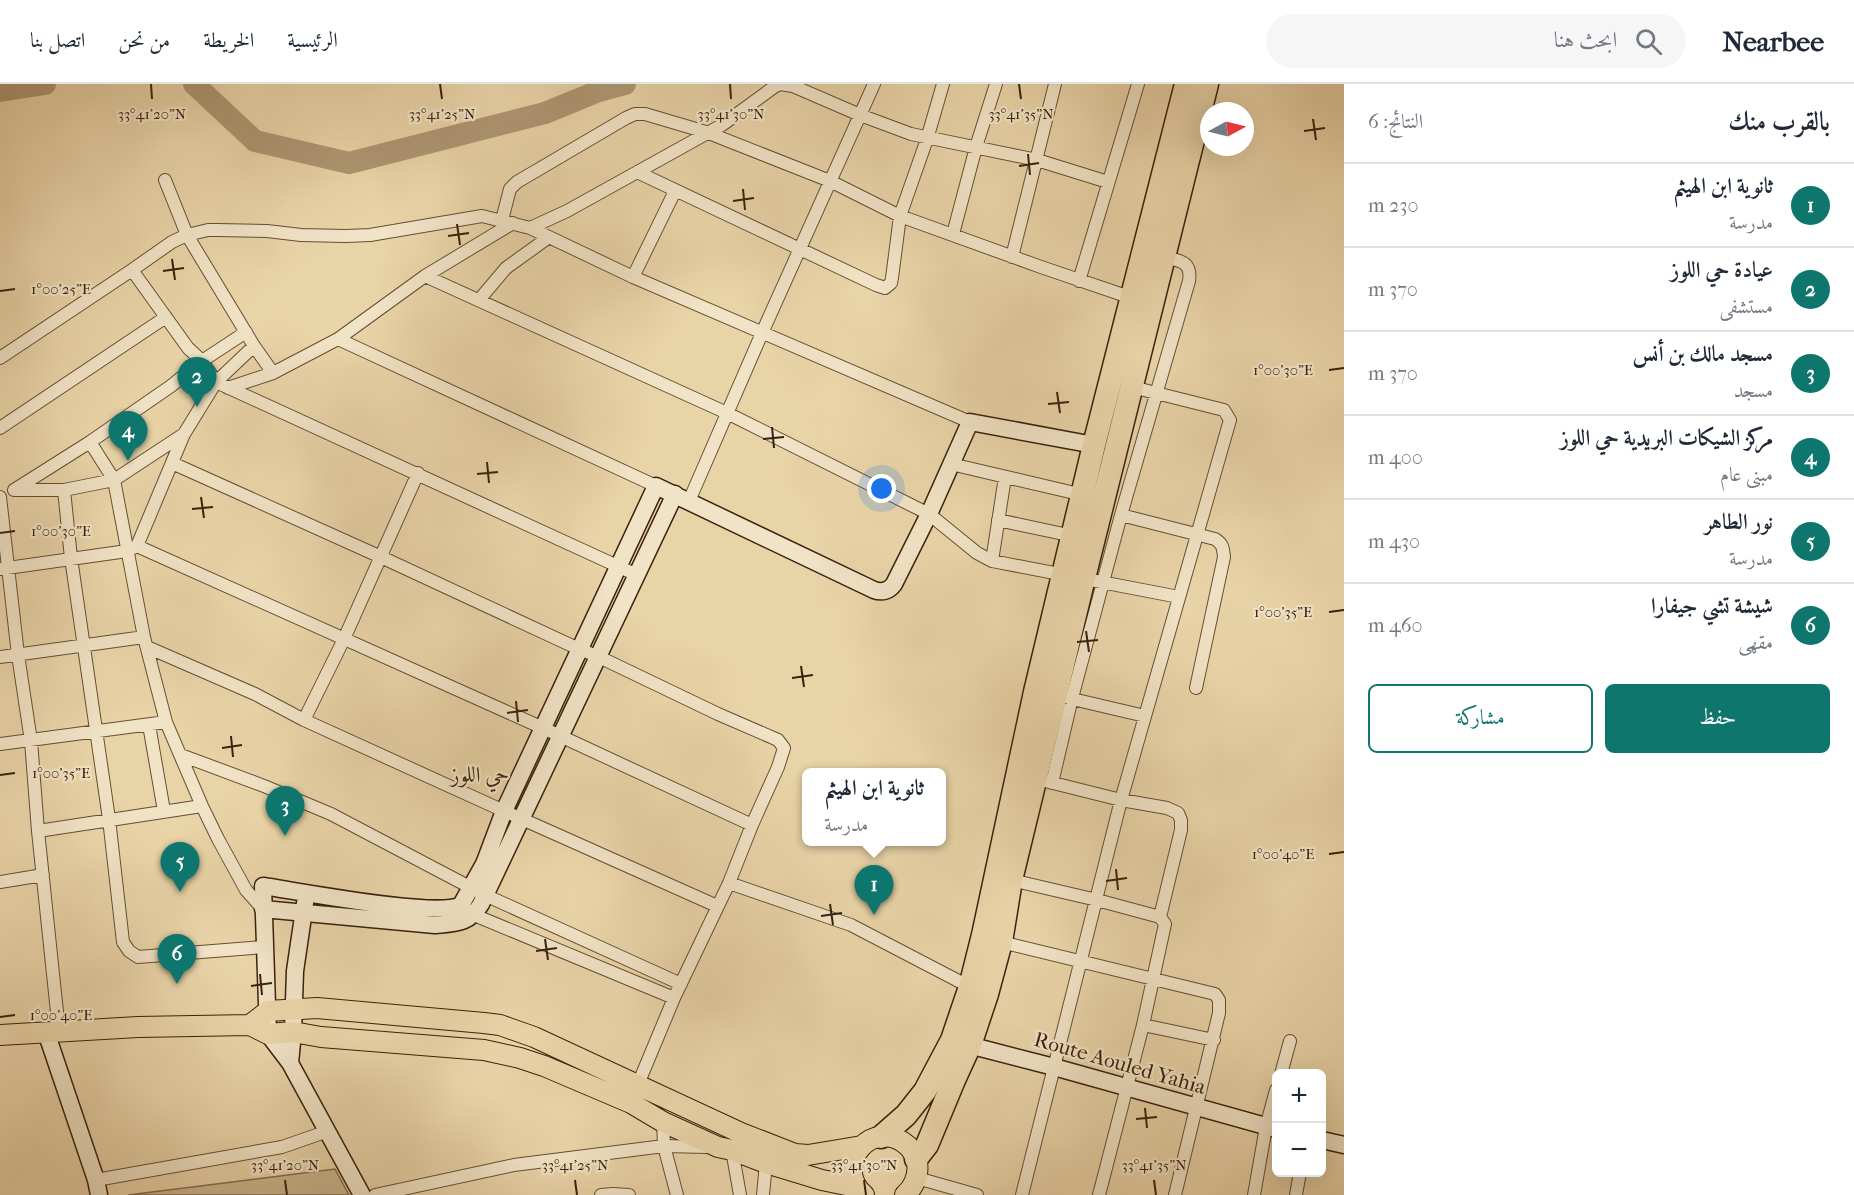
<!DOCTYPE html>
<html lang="ar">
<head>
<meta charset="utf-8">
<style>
	:root { --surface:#fff; --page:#f6f6f7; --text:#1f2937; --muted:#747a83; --line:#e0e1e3; --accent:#0f766e }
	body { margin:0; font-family:"IM FELL French Canon",Amiri,serif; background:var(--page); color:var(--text); direction:rtl }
	.controls { position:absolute; right:18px; bottom:18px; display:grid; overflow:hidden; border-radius:9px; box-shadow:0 6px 24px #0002 }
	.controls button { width:54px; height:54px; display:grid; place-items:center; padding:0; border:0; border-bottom:2px solid var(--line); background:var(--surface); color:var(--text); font:30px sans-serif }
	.compass { position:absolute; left:1200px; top:18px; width:54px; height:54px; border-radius:50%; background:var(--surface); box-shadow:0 6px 24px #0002; rotate:83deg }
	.you { position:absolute; left:882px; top:405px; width:21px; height:21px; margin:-15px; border:4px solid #fff; border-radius:50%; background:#1a73e8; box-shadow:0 0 0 9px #1a73e833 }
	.badge { display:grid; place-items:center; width:39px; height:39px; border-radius:50%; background:var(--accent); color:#fff; font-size:20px; font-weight:700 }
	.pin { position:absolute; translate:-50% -50px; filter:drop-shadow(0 2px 3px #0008) }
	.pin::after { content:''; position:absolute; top:32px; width:21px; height:18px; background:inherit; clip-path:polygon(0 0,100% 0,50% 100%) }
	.popup { position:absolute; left:802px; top:684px; width:144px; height:78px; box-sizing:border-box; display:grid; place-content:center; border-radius:9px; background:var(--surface); filter:drop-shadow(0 2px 4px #0005); font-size:20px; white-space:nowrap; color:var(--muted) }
	.popup b { font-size:22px; color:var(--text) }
	.popup::after { content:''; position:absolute; left:50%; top:100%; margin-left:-12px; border:12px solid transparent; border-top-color:var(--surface) }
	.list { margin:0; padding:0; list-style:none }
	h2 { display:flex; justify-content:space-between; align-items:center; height:78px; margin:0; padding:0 24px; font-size:26px }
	h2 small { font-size:20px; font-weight:400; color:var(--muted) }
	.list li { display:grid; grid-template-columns:39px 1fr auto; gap:18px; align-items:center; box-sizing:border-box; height:84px; padding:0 24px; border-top:2px solid var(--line) }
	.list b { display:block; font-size:22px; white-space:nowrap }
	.list p { margin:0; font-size:20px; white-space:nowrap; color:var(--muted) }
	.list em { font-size:20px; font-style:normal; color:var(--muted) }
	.actions { display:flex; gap:12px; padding:18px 24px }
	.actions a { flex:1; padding:14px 0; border:2px solid var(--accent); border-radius:9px; text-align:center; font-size:21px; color:var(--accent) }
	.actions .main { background:var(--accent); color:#fff }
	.icon { flex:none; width:33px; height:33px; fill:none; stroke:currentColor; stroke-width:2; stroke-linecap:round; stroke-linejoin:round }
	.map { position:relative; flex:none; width:1344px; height:1111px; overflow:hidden; direction:ltr }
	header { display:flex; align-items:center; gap:36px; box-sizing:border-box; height:84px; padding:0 30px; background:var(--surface); border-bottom:2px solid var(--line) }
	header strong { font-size:28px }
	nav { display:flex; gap:33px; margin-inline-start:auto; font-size:21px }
	.search { width:420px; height:54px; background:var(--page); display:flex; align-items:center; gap:15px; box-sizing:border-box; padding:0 21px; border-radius:33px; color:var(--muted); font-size:22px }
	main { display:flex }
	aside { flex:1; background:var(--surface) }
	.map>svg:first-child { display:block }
	.green { fill:#cbb68e; stroke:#826c4e; stroke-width:1.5 }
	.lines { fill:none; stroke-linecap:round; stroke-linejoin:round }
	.river { stroke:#ae9773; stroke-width:22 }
	.street-casing { stroke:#664e34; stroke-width:14 }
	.secondary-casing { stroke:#3a210d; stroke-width:19 }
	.primary-casing { stroke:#3a210d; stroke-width:22 }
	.highway-casing { stroke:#3a210d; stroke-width:25 }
	.street { stroke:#f1e3c6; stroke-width:12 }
	.secondary { stroke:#f1e3c6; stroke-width:16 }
	.primary { stroke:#e9d4a8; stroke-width:20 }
	.highway { stroke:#e9d4a8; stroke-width:22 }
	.ticks { fill:none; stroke:#3a210d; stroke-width:2 }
	.labels { text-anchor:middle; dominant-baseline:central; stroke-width:4.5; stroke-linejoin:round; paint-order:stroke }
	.street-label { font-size:21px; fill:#3a210d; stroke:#f1e3c6 }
	.neighbourhood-label { font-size:22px; fill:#3a210d; stroke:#f1e3c6 }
	.ticks-label { font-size:15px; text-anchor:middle; fill:#3a210d; stroke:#f1e3c6; stroke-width:4.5; stroke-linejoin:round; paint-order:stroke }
</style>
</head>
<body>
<header>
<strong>Nearbee</strong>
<div class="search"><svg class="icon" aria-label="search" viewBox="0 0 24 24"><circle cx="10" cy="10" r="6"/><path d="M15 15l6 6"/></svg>ابحث هنا</div>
<nav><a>الرئيسية</a><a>الخريطة</a><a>من نحن</a><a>اتصل بنا</a></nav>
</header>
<main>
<aside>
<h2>بالقرب منك<small>النتائج: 6</small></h2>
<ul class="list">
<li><span class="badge">1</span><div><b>ثانوية ابن الهيثم</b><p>مدرسة</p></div><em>230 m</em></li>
<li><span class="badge">2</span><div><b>عيادة حي اللوز</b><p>مستشفى</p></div><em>370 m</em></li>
<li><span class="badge">3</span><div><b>مسجد مالك بن أنس</b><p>مسجد</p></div><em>370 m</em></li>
<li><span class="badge">4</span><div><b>مركز الشيكات البريدية حي اللوز</b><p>مبنى عام</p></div><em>400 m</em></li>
<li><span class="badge">5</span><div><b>نور الطاهر</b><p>مدرسة</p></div><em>430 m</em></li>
<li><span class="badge">6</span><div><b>شيشة تشي جيفارا</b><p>مقهى</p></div><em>460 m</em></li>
</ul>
<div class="actions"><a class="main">حفظ</a><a>مشاركة</a></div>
</aside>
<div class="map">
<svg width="1344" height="1111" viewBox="0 0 1344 1111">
	<rect width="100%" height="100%" fill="#e9d4a8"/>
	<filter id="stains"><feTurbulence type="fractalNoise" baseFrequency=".00333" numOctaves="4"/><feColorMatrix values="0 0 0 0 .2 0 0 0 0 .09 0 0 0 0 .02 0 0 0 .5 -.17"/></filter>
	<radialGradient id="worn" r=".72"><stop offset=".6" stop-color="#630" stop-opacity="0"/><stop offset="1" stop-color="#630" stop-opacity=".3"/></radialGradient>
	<path class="green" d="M 335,1085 L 349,1111 L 128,1111 Z"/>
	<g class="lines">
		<path class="river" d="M 194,0 L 255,57 L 349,79 L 545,29 L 596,8 L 625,0
			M 0,7 L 45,0"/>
		<g class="street-casing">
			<path id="street" d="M 637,88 L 876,201 L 885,204 L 891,199 L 892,194 L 900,132 L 927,55 L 943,0
				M 165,96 L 187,151 L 254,262 L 273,289
				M 502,136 L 510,105 L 517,98 L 626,34 L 635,30 L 645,30 L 706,48 L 830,97 L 900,132 L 1041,183 L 1135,215
				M 530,144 L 567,127 L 722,41 L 774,3 L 780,0 L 793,2 L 860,31 L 911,50 L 1037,76 L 1108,98
				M 953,150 L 976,63 L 996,0
				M 1012,173 L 1055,0
				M 132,186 L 188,264 L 202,277 L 216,298 L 637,491
				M 425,192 L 727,329 L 929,430 L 977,469 L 992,477 L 1179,513
				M 633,193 L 675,107
				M 1079,197 L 1138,0
				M 479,216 L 506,184 L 549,153
				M 338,255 L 656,402
				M 0,274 L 132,186 L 172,158 L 187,151 L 208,146 L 217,146 L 267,147 L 301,151 L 346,152 L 370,151 L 482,132 L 530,144 L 633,193 L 970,338
				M 228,304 L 273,289 L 338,255 L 425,192 L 513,139
				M 0,344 L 166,233
				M 90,358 L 114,396 L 144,553 L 166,638 L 202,722 L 218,755 L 246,806 L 263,825
				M 172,379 L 381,473 L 579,565 L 597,572 L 718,630 L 778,656 L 784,664 L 778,683 L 752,741 L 729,799 L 674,914 L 636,1005
				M 951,380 L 1083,411
				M 14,406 L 64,406 L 114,396 L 184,350 L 216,298 L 254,262
				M 14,406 L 90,358 L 171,302 L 202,277 L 246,248
				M 64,406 L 71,474 L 109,735 L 123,858 L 129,867 L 138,873 L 264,863
				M 0,413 L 18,571 L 31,657 L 38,747 L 59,947
				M 689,417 L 762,249 L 874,0
				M 1121,431 L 1215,455 C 1223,460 1223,464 1224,473 L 1196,604
				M 998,436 L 1073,452
				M 137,462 L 543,644 L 752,741
				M 992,477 L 1005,393
				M 0,485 L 127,467 L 137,462 L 184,350
				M 147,563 L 255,610 L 304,636 L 504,727 L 717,822
				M 0,573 L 144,553
				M 1064,613 L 1145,632
				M 304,636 L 344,555 L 418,389
				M 149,641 L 164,727
				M 0,660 L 166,638
				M 181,671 L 264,702 L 331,730 L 485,811 L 681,900
				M 1045,697 L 1121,716 L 1167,724 L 1178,729 L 1181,736 L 1181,746 L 1160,833
				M 1052,699 L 1072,614 L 1121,431 L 1189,197 C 1192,177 1180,177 1165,173
				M 38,747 L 202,722
				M 1011,796 L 1097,816 L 1160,833 L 1165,840 L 1143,941 L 1099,1111
				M 0,798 L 43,791
				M 729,799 L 851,841 L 972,904
				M 467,826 L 474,831 L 674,914
				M 1001,858 L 1215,910 L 1219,916 L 1219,929 L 1175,1111
				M 1143,941 L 1214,956
				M 1281,990 L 1290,957
				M 663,1038 L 664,1062 L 677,1111
				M 733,1063 L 732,1066 L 740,1111
				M 917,1094 L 977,1111
				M 96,1096 L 282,1063 L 328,1047
				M 375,1111 L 514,1081 L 664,1062 L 707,1063
				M 601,1111 L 613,1110 L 629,1111
				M 763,1111 L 766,1079
				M 1022,1111 L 1121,716 L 1230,336 L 1224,326 L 1132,303
				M 1254,1111 L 1266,1043 L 1276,1006
				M 1296,1111 L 1300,1088"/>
		</g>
		<g class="secondary-casing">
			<path id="secondary" d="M 263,825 L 435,841 C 456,839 469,840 481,820 L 675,410
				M 46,948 L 96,1096 L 99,1111
				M 961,959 L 1054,983 L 1276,1045
				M 290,979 L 293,948 L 295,887 L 305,819
				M 1322,1056 L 1344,1061
				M 362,1111 L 290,979 L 268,950 L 263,802 C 298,807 437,834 461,821 L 484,780 L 504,727 L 656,402 L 874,506 C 882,509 889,507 894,500 L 929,430 L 970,338 L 1094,361"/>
		</g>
		<g class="primary-casing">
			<path id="primary" d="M 250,941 L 268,927 L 317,924 L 484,939 L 500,941 L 534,953 L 741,1049 L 795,1070 L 808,1071 L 862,1062
				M 0,951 L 138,943 L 250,941 L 268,950 L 293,948 L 321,953 L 484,966 L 520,974 L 544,982 L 631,1019 L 663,1038 L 718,1063 L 732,1066 L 766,1079 L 822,1096 L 856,1103
				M 864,1111 C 830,1081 874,1031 908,1062 C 912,1066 915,1072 917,1078 C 919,1091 915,1102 905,1111"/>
		</g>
		<g class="highway-casing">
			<path id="highway" d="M 881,1053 L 906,1031 L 925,1007 L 952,956 L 970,903 L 983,851 L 1035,608 L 1094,361 L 1186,0
				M 916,1075 L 927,1061 L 954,996 L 970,961 L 987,910 L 1001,858 L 1011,796 L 1084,494 L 1207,0"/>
		</g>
		<use href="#street" class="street"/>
		<use href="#secondary" class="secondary"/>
		<use href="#primary" class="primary"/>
		<use href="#highway" class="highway"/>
	</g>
	<path class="ticks" d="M 151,0 L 152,15M 440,0 L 442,15M 730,0 L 731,15M 1019,0 L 1021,15M 1313,35 L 1316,56M 1304,47 L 1325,44M 1028,70 L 1030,91M 1019,82 L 1039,79M 743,105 L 745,126M 733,117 L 754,114M 457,140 L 460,161M 448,152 L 469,149M 172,175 L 175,196M 163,187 L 184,184M 0,207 L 15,205M 1329,286 L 1344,284M 1057,308 L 1060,329M 1048,320 L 1069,318M 772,343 L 774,364M 763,355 L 784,353M 487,378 L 489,399M 477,390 L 498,388M 201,413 L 204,434M 192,425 L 213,423M 0,449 L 15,447M 1329,528 L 1344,526M 1086,547 L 1089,568M 1077,558 L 1098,556M 801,582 L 804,603M 792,594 L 813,591M 516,617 L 518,638M 507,629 L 528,626M 231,652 L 233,673M 222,664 L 242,661M 0,691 L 15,689M 1329,770 L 1344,768M 1116,785 L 1118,806M 1106,797 L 1127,794M 830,820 L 833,841M 821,832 L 842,829M 545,855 L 548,876M 536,867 L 557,864M 260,890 L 262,911M 251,902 L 272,899M 0,933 L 15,931M 1145,1024 L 1147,1044M 1136,1035 L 1157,1033M 285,1096 L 287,1111M 575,1096 L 577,1111M 864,1096 L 866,1111M 1154,1096 L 1156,1111"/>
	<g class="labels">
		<g class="street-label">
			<text transform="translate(1120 979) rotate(16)">Route Aouled Yahia</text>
		</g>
		<g class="neighbourhood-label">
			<text x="480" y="691">حي اللوز</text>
		</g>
	</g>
	<g class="ticks-label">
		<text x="152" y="35">33°41'20"N</text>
		<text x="442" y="35">33°41'25"N</text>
		<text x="731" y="35">33°41'30"N</text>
		<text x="1021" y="35">33°41'35"N</text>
		<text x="61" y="210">1°00'25"E</text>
		<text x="1283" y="291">1°00'30"E</text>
		<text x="61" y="452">1°00'30"E</text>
		<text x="1283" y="533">1°00'35"E</text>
		<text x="61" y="694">1°00'35"E</text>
		<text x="1283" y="775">1°00'40"E</text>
		<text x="61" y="936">1°00'40"E</text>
		<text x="285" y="1086">33°41'20"N</text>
		<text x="575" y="1086">33°41'25"N</text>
		<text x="864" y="1086">33°41'30"N</text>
		<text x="1154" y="1086">33°41'35"N</text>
	</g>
	<rect width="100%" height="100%" filter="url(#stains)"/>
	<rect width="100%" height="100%" fill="url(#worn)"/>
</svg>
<div class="controls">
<button>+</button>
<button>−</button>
</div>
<svg class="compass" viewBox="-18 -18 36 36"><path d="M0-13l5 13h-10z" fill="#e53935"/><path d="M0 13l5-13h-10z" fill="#747a83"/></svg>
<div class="you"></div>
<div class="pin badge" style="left:874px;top:831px">1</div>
<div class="popup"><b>ثانوية ابن الهيثم</b>مدرسة</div>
<div class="pin badge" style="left:197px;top:323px">2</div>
<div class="pin badge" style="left:285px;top:752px">3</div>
<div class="pin badge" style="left:128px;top:377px">4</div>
<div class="pin badge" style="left:180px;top:808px">5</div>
<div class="pin badge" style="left:177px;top:900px">6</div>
</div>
</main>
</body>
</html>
